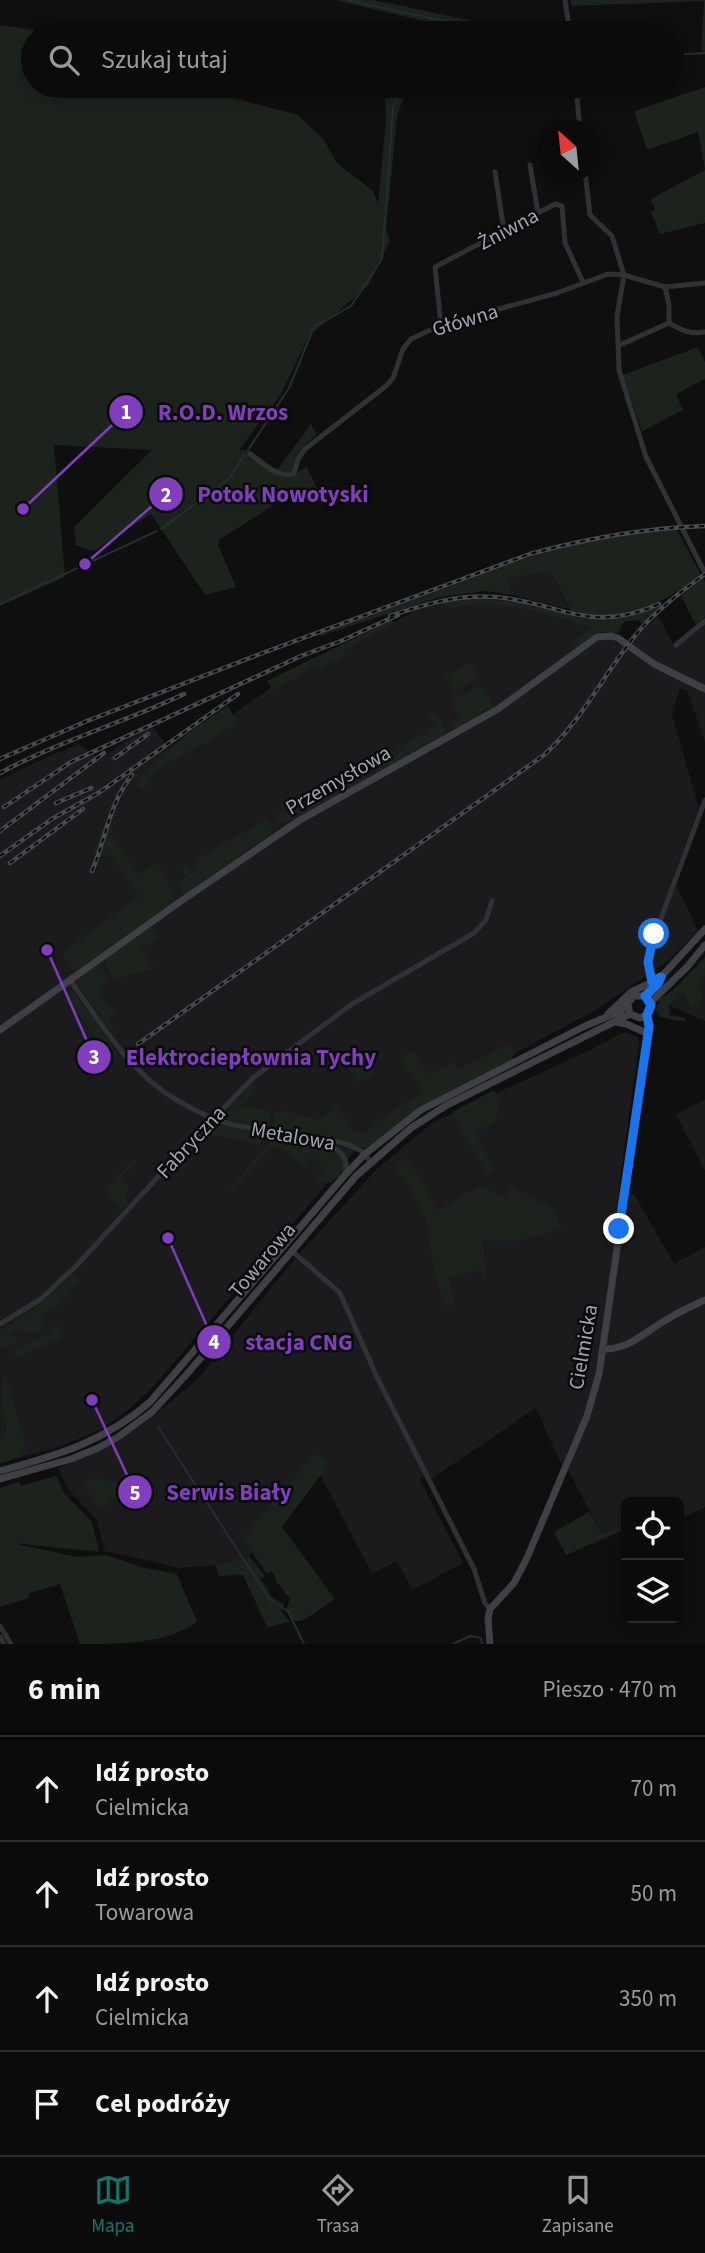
<!DOCTYPE html>
<html lang="pl">
<head>
<meta charset="utf-8">
<style>
	:root { --surface:#0b0b0c; --page:#19191a; --text:#f1f3f6; --muted:#9a9b9d; --line:#2b2b2d; --accent:#0f766e }
	body { margin:0; font-family:"Source Sans 3",sans-serif; background:var(--page); color:var(--text) }
	.controls { position:absolute; right:21px; bottom:21px; display:grid; overflow:hidden; border-radius:10px; box-shadow:0 4px 10px #0003 }
	.controls button { width:63px; height:63px; display:grid; place-items:center; padding:0; border:0; border-bottom:2px solid var(--line); background:var(--surface); color:var(--text); font:35px sans-serif }
	.compass { position:absolute; left:537px; top:119px; width:63px; height:63px; border-radius:50%; background:var(--surface); box-shadow:0 4px 10px #0003; rotate:333deg }
	.stop { position:absolute; width:21px; height:21px; margin:-16px; border:5px solid #1a73e8; border-radius:50%; background:#fff }
	.stop.end { background:#1a73e8; border-color:#fff; box-shadow:0 2px 7px #0008 }
	.list { margin:0; padding:0; list-style:none }
	h2 { display:flex; justify-content:space-between; align-items:center; height:91px; margin:0; padding:0 28px; font-size:30px }
	h2 small { font-size:23px; font-weight:400; color:var(--muted) }
	.list li { display:grid; grid-template-columns:46px 1fr auto; gap:21px; align-items:center; box-sizing:border-box; height:105px; padding:0 28px; border-top:2px solid var(--line) }
	.list b { display:block; font-size:26px; white-space:nowrap }
	.list p { margin:0; font-size:23px; white-space:nowrap; color:var(--muted) }
	.list em { font-size:23px; font-style:normal; color:var(--muted) }
	.icon { flex:none; width:38px; height:38px; fill:none; stroke:currentColor; stroke-width:2; stroke-linecap:round; stroke-linejoin:round }
	.map { position:relative; flex:none; width:705px; height:1644px; overflow:hidden }
	.search { position:absolute; background:var(--surface); box-shadow:0 4px 10px #0003; left:21px; right:21px; top:21px; height:77px; display:flex; align-items:center; gap:18px; box-sizing:border-box; padding:0 24px; border-radius:38px; color:var(--muted); font-size:26px }
	.sheet { height:511px; background:var(--surface) }
	nav { display:flex; justify-content:space-around; align-items:center; box-sizing:border-box; height:98px; border-top:2px solid var(--line); background:var(--surface); font-size:19px; color:var(--muted) }
	nav a { display:grid; justify-items:center; gap:4px }
	nav .on { color:var(--accent) }
	.map>svg:first-child { display:block }
	.built { fill:#1b1b1d }
	.green { fill:#1b231c }
	.lines { fill:none; stroke-linecap:round; stroke-linejoin:round }
	.stream { stroke:#252d34; stroke-width:2 }
	.street { stroke:#303135; stroke-width:5 }
	.secondary { stroke:#3e4045; stroke-width:7 }
	.rail-casing { stroke:#47494e; stroke-width:4.5 }
	.rail { stroke:#0a0a0b; stroke-width:2; stroke-dasharray:5; stroke-linecap:butt }
	.route { stroke:#1a73e8; stroke-width:9 }
	.labels { text-anchor:middle; dominant-baseline:central; stroke-width:5; stroke-linejoin:round; paint-order:stroke }
	.street-label { font-size:21px; fill:#9fa5b2; stroke:#0a0a0b }
	.leader { fill:none; stroke:#803ebd; stroke-width:2.5 }
	.callout-dot { fill:#803ebd; stroke:#0a0a0b; stroke-width:2.5 }
	.mark-label { font-size:21px; text-anchor:middle; font-weight:bold; fill:#fff }
	.callout-label { font-size:23px; text-anchor:middle; font-weight:bold; fill:#803ebd; stroke:#0a0a0b; stroke-width:5; stroke-linejoin:round; paint-order:stroke }
</style>
</head>
<body>
<div class="map">
<svg width="705" height="1644" viewBox="0 0 705 1644">
	<rect width="100%" height="100%" fill="#0f0f10"/>
	<path class="built" d="M 545,573 L 552,574 L 569,609 L 512,595 L 509,578 Z
		M 479,603 L 518,606 L 593,628 L 570,643 L 575,648 L 600,632 L 627,648 L 658,615 L 675,648 L 705,624 L 705,742 L 687,690 L 680,688 L 672,714 L 699,808 L 673,878 L 698,931 L 669,960 L 594,1011 L 418,1105 L 361,1144 L 151,1389 L 129,1409 L 102,1429 L 59,1447 L 0,1463 L 0,780 L 47,757 L 79,744 L 100,759 L 128,740 L 153,726 L 169,750 L 233,714 L 271,688 L 422,607 L 446,604 L 447,609 Z
		M 705,970 L 705,1021 L 661,1002 Z
		M 625,1032 L 638,1037 L 639,1044 L 618,1193 L 634,1194 L 674,1264 L 705,1247 L 705,1507 L 679,1520 L 679,1502 L 626,1502 L 626,1523 L 602,1534 L 568,1470 L 560,1462 L 536,1408 L 432,1478 L 425,1475 L 419,1478 L 463,1563 L 412,1590 L 397,1561 L 372,1574 L 320,1474 L 247,1558 L 215,1565 L 180,1568 L 105,1551 L 97,1520 L 69,1490 L 58,1468 L 109,1446 L 145,1422 L 196,1381 L 297,1256 L 377,1169 L 432,1123 L 584,1053 Z
		M 705,1100 L 705,1171 L 676,1114 Z"/>
	<path class="green" d="M 335,0 L 374,0 L 492,25 L 511,33 L 482,33 L 436,24 L 431,33 L 419,33 L 424,21 Z
		M 570,0 L 705,0 L 705,53 L 701,49 L 704,1 L 572,6 Z
		M 0,25 L 55,33 L 33,33 L 33,86 L 194,86 L 207,91 L 298,115 L 323,139 L 337,163 L 373,191 L 378,204 L 386,122 L 385,92 L 394,90 L 397,86 L 408,86 L 397,116 L 386,229 L 390,241 L 368,286 L 309,336 L 281,394 L 239,450 L 251,451 L 277,470 L 311,424 L 317,434 C 305,445 291,455 295,473 L 307,467 L 320,495 L 309,500 L 299,489 L 219,540 L 218,545 L 236,587 L 205,595 L 151,514 L 94,551 L 76,545 L 74,527 L 152,450 L 54,445 L 65,577 L 0,606 Z
		M 705,87 L 705,223 L 660,234 L 651,212 L 655,210 L 651,199 L 705,170 L 698,132 L 647,150 L 634,111 Z
		M 698,347 L 705,362 L 705,379 L 676,394 L 683,410 L 642,431 L 623,375 Z
		M 677,530 L 701,575 C 662,605 622,623 572,613 L 552,574 L 545,573 L 509,578 L 512,595 L 487,591 L 440,597 L 320,636 L 319,634 L 473,578 L 472,576 L 571,544 L 640,533 Z
		M 703,578 L 705,582 L 705,617 L 696,625 L 681,596 Z
		M 480,598 L 522,603 L 586,619 L 628,617 L 663,604 L 643,624 L 638,620 L 624,622 L 618,633 L 600,632 L 575,648 L 570,643 L 592,628 C 538,612 505,597 447,609 L 445,604 L 422,607 L 454,599 Z
		M 392,620 L 394,623 L 346,649 L 342,657 L 319,669 L 316,665 L 273,690 L 267,681 Z
		M 467,664 L 472,666 L 478,678 L 455,691 L 456,694 L 453,695 L 451,694 L 454,692 L 448,679 L 444,681 L 444,678 Z
		M 477,687 L 486,690 L 492,706 L 459,728 L 452,726 L 443,712 L 449,722 L 459,717 L 451,702 Z
		M 228,706 L 238,724 L 163,766 L 152,775 L 144,789 L 136,785 C 155,753 198,726 228,706 Z
		M 433,713 C 441,716 446,728 443,736 L 377,773 L 375,772 L 371,766 L 372,762 L 374,761 L 376,764 L 388,757 L 388,755 L 408,743 L 408,741 L 434,726 L 429,714 Z
		M 361,772 L 367,772 L 369,774 L 368,778 L 288,822 L 282,823 L 277,818 L 278,814 L 283,811 L 290,815 L 295,812 L 297,807 Z
		M 268,819 L 272,827 L 271,833 L 189,891 L 183,894 L 176,883 L 186,877 L 181,867 L 186,864 L 192,871 L 198,868 L 194,860 Z
		M 103,825 L 113,828 L 111,835 L 138,874 L 158,863 L 173,892 L 174,901 L 79,969 L 73,970 L 63,958 L 66,950 L 139,896 L 109,853 L 103,857 L 94,854 Z
		M 151,927 L 159,937 L 141,950 L 155,968 L 115,979 L 105,964 L 104,959 Z
		M 705,957 L 705,975 L 698,985 L 704,998 L 691,1009 L 684,993 L 669,1004 L 670,1015 L 685,1018 L 685,1022 L 661,1017 L 656,1010 L 660,999 L 672,991 Z
		M 94,966 L 101,968 L 108,978 L 108,982 L 102,985 L 104,989 L 98,993 L 108,1007 L 110,1006 L 115,1013 L 108,1019 L 114,1029 L 110,1031 L 77,983 L 78,979 Z
		M 72,990 L 118,1054 L 111,1060 L 66,995 Z
		M 508,1044 L 514,1055 L 511,1061 L 424,1106 L 366,1148 C 354,1148 344,1142 333,1139 C 313,1133 291,1133 272,1127 L 275,1112 L 283,1111 L 318,1120 L 337,1107 L 353,1130 L 364,1133 L 384,1116 L 423,1092 L 400,1058 L 414,1051 L 428,1075 L 453,1062 L 458,1070 Z
		M 361,1053 L 364,1054 L 375,1073 L 366,1080 L 365,1078 L 358,1082 L 345,1064 Z
		M 251,1084 L 257,1090 L 240,1106 L 271,1111 L 269,1126 L 266,1128 L 227,1120 L 222,1115 L 225,1109 L 229,1111 L 247,1092 L 245,1089 Z
		M 494,1090 L 500,1101 L 495,1122 L 475,1133 L 494,1171 L 487,1175 L 452,1112 Z
		M 218,1124 L 264,1133 L 266,1136 L 259,1144 L 209,1134 L 199,1144 L 195,1141 L 211,1125 Z
		M 279,1134 C 295,1136 346,1141 344,1166 C 343,1173 336,1180 330,1183 L 317,1182 L 316,1177 L 324,1168 L 312,1157 L 303,1166 L 282,1148 L 272,1146 L 232,1191 L 230,1189 L 272,1138 Z
		M 405,1158 L 419,1177 L 437,1210 L 480,1186 L 505,1197 L 512,1187 L 554,1209 L 562,1229 L 518,1241 L 482,1241 L 485,1261 L 486,1281 L 484,1281 L 482,1270 L 449,1278 L 456,1304 L 446,1307 L 436,1280 L 429,1238 L 432,1236 C 424,1211 410,1187 395,1166 Z
		M 136,1160 L 138,1161 L 121,1177 L 129,1187 L 126,1193 L 128,1205 L 121,1209 L 108,1194 L 107,1187 L 132,1161 Z
		M 72,1275 L 76,1276 L 81,1281 L 53,1310 L 50,1308 L 39,1321 L 46,1328 L 31,1335 L 18,1329 L 10,1335 L 21,1340 L 0,1349 L 0,1330 C 26,1316 48,1300 69,1279 L 67,1277 Z
		M 57,1324 L 61,1329 L 60,1332 L 62,1338 L 17,1358 L 13,1349 L 48,1334 Z
		M 5,1375 C 13,1397 17,1420 26,1441 L 17,1458 L 0,1463 L 0,1440 L 7,1428 C 1,1410 0,1392 5,1375 Z
		M 316,1452 L 329,1464 L 282,1527 L 335,1599 L 304,1620 L 293,1622 L 286,1611 L 290,1599 L 275,1580 L 276,1578 L 272,1572 L 266,1573 L 264,1570 L 243,1538 Z
		M 56,1476 L 64,1493 L 92,1522 L 99,1552 L 13,1543 L 77,1557 L 107,1555 L 141,1567 L 177,1574 L 197,1622 C 168,1644 119,1644 80,1644 L 60,1584 L 30,1593 L 28,1598 L 0,1607 L 0,1488 L 19,1482 L 21,1486 Z
		M 96,1478 L 114,1482 L 117,1484 L 116,1497 L 103,1507 L 97,1505 L 84,1486 L 85,1481 Z
		M 589,1512 L 602,1534 L 626,1523 L 626,1529 L 566,1555 L 554,1532 Z
		M 249,1556 L 265,1576 L 261,1579 L 273,1598 L 284,1604 L 281,1611 L 290,1622 L 267,1627 L 243,1575 L 219,1576 L 215,1565 L 247,1558 Z"/>
	<g class="lines">
		<path class="stream" d="M 347,0 L 481,29 L 492,33
			M 424,33 L 432,19
			M 672,55 L 705,53
			M 399,94 L 402,86
			M 386,210 L 393,107 L 397,97
			M 248,450 L 289,388 L 314,327 L 351,306 L 382,259 L 385,217
			M 161,529 L 229,479 L 244,455
			M 0,604 L 157,531
			M 158,1427 L 270,1600 L 288,1611 L 304,1644
			M 453,1644 L 470,1636 L 481,1638 L 482,1644"/>
		<path class="street" d="M 565,0 L 570,33
			M 576,86 L 580,130
			M 530,165 L 538,213
			M 495,172 L 504,231
			M 585,172 L 590,215 L 612,236 L 624,275 L 617,316 L 619,370 L 646,457 L 705,573
			M 665,287 L 669,305 L 669,323
			M 669,323 C 681,330 691,335 705,332
			M 441,325 L 435,267 L 555,204 L 562,206 L 565,243 L 583,282
			M 620,345 L 669,323
			M 250,454 C 264,464 277,478 294,474 L 298,459 L 305,449 L 386,386 L 393,378 L 403,349 L 411,339 L 441,325 L 557,293 L 608,274 L 624,275 L 665,287 L 705,283
			M 676,645 L 705,621
			M 70,980 C 101,1023 129,1072 175,1099 C 193,1110 213,1120 234,1125 C 262,1131 344,1136 364,1153 C 365,1154 369,1160 370,1162
			M 652,982 L 648,967 L 650,948 L 705,800
			M 323,1141 C 337,1150 350,1154 345,1174
			M 292,1251 L 340,1293 L 377,1377 L 474,1569 L 485,1603 L 490,1609
			M 0,1324 L 41,1299 L 77,1265 L 179,1154 L 254,1077 L 352,1004 L 474,933 L 486,920 L 492,901
			M 0,1626 L 11,1644
			M 0,1637 L 4,1644"/>
		<path class="secondary" d="M 645,996 L 658,983 L 661,977 L 705,929
			M 650,1003 L 688,966 L 705,945
			M 608,1014 L 631,992 L 661,978
			M 615,1022 L 626,1024 L 647,1033
			M 0,1030 L 181,901 L 300,820 L 498,709 L 597,637 L 611,636 L 618,638 L 654,664 L 705,689
			M 603,1349 C 628,1350 645,1332 666,1320 C 678,1312 692,1306 705,1300
			M 0,1471 C 58,1455 104,1442 150,1402 L 345,1175 L 365,1154 L 421,1110 L 585,1026 L 621,1011 L 634,996 L 645,996 L 651,1005 L 649,1013 L 640,1018 L 630,1014 L 628,1005
			M 0,1479 L 71,1459 L 98,1448 L 118,1437 L 152,1412 L 187,1374 L 356,1176 L 411,1128 L 447,1105 L 630,1014
			M 490,1644 L 488,1618 L 490,1609 L 514,1583 L 527,1558 L 587,1416 L 599,1374 L 649,1027 L 647,1015"/>
		<g class="rail-casing">
			<path id="rail" d="M 390,616 C 425,604 459,594 496,597 C 563,603 589,635 659,604
				M 115,758 L 148,734
				M 0,759 L 87,721 L 260,654 L 530,554 C 588,538 645,528 705,526
				M 0,773 C 59,741 123,723 184,694
				M 56,803 L 91,788
				M 4,807 L 71,762 L 301,656 L 341,641 L 398,615
				M 0,831 L 104,753
				M 0,856 L 52,819 L 100,792 L 238,694
				M 10,863 L 83,809
				M 92,871 C 106,839 109,803 132,775
				M 138,1044 L 544,755 C 583,720 605,671 639,631 C 658,609 682,591 705,574"/>
		</g>
		<use href="#rail" class="rail"/>
	</g>
	<g class="lines">
		<path class="route" d="M 619,1229 L 649,1027 L 647,1015 L 651,1005 L 645,996 L 658,984 L 661,977 L 652,982 L 648,962 L 654,934"/>
	</g>
	<g class="labels">
		<g class="street-label">
			<text transform="translate(508 229) rotate(-28)">Żniwna</text>
			<text transform="translate(465 320) rotate(-17)">Główna</text>
			<text transform="translate(338 780) rotate(-30)">Przemysłowa</text>
			<text transform="translate(293 1136) rotate(10)">Metalowa</text>
			<text transform="translate(191 1142) rotate(-47)">Fabryczna</text>
			<text transform="translate(262 1260) rotate(-50)">Towarowa</text>
			<text transform="translate(583 1347) rotate(-80)">Cielmicka</text>
		</g>
	</g>
	<path class="leader" d="M23 509L126 412M85 564L166 494M47 950L94 1057M168 1238L214 1342M92 1400L135 1492"/>
	<g class="callout-dot">
		<circle cx="23" cy="509" r="7"/>
		<circle cx="85" cy="564" r="7"/>
		<circle cx="47" cy="950" r="7"/>
		<circle cx="168" cy="1238" r="7"/>
		<circle cx="92" cy="1400" r="7"/>
		<circle cx="126" cy="412" r="18"/>
		<circle cx="166" cy="494" r="18"/>
		<circle cx="94" cy="1057" r="18"/>
		<circle cx="214" cy="1342" r="18"/>
		<circle cx="135" cy="1492" r="18"/>
	</g>
	<g class="mark-label">
		<text x="126" y="419">1</text>
		<text x="166" y="502">2</text>
		<text x="94" y="1064">3</text>
		<text x="214" y="1349">4</text>
		<text x="135" y="1500">5</text>
	</g>
	<g class="callout-label">
		<text x="223" y="420">R.O.D. Wrzos</text>
		<text x="283" y="502">Potok Nowotyski</text>
		<text x="251" y="1065">Elektrociepłownia Tychy</text>
		<text x="299" y="1350">stacja CNG</text>
		<text x="229" y="1500">Serwis Biały</text>
	</g>
</svg>
<div class="controls">
<button><svg class="icon" aria-label="locate" viewBox="0 0 24 24"><circle cx="12" cy="12" r="6"/><path d="M12 2v4M12 18v4M2 12h4M18 12h4"/></svg></button>
<button><svg class="icon" aria-label="layers" viewBox="0 0 24 24"><path d="M12 4l9 5-9 5-9-5zM3 14l9 5 9-5"/></svg></button>
</div>
<svg class="compass" viewBox="-18 -18 36 36"><path d="M0-13l5 13h-10z" fill="#e53935"/><path d="M0 13l5-13h-10z" fill="#9a9b9d"/></svg>
<div class="stop" style="left:654px;top:934px"></div>
<div class="stop end" style="left:619px;top:1229px"></div>
<div class="search"><svg class="icon" aria-label="search" viewBox="0 0 24 24"><circle cx="10" cy="10" r="6"/><path d="M15 15l6 6"/></svg>Szukaj tutaj</div>
</div>
<section class="sheet">
<h2>6 min<small>Pieszo · 470 m</small></h2>
<ul class="list">
<li><svg class="icon" aria-label="ahead" viewBox="0 0 24 24"><path d="M12 20V5M6 11l6-6 6 6"/></svg><div><b>Idź prosto</b><p>Cielmicka</p></div><em>70 m</em></li>
<li><svg class="icon" aria-label="ahead" viewBox="0 0 24 24"><path d="M12 20V5M6 11l6-6 6 6"/></svg><div><b>Idź prosto</b><p>Towarowa</p></div><em>50 m</em></li>
<li><svg class="icon" aria-label="ahead" viewBox="0 0 24 24"><path d="M12 20V5M6 11l6-6 6 6"/></svg><div><b>Idź prosto</b><p>Cielmicka</p></div><em>350 m</em></li>
<li><svg class="icon" aria-label="arrive" viewBox="0 0 24 24"><path d="M6 21V4h12l-3 4 3 4H6"/></svg><div><b>Cel podróży</b></div></li>
</ul>
</section>
<nav>
<a class="on"><svg class="icon" aria-label="map" viewBox="0 0 24 24"><path d="M3 6l6-2 6 2 6-2v14l-6 2-6-2-6 2zM9 4v14M15 6v14"/></svg>Mapa</a>
<a><svg class="icon" aria-label="directions" viewBox="0 0 24 24"><path d="M12 3l9 9-9 9-9-9zM9 14v-3h6M13 9l2 2-2 2"/></svg>Trasa</a>
<a><svg class="icon" aria-label="saved" viewBox="0 0 24 24"><path d="M7 4h10v16l-5-4-5 4z"/></svg>Zapisane</a>
</nav>
</body>
</html>
